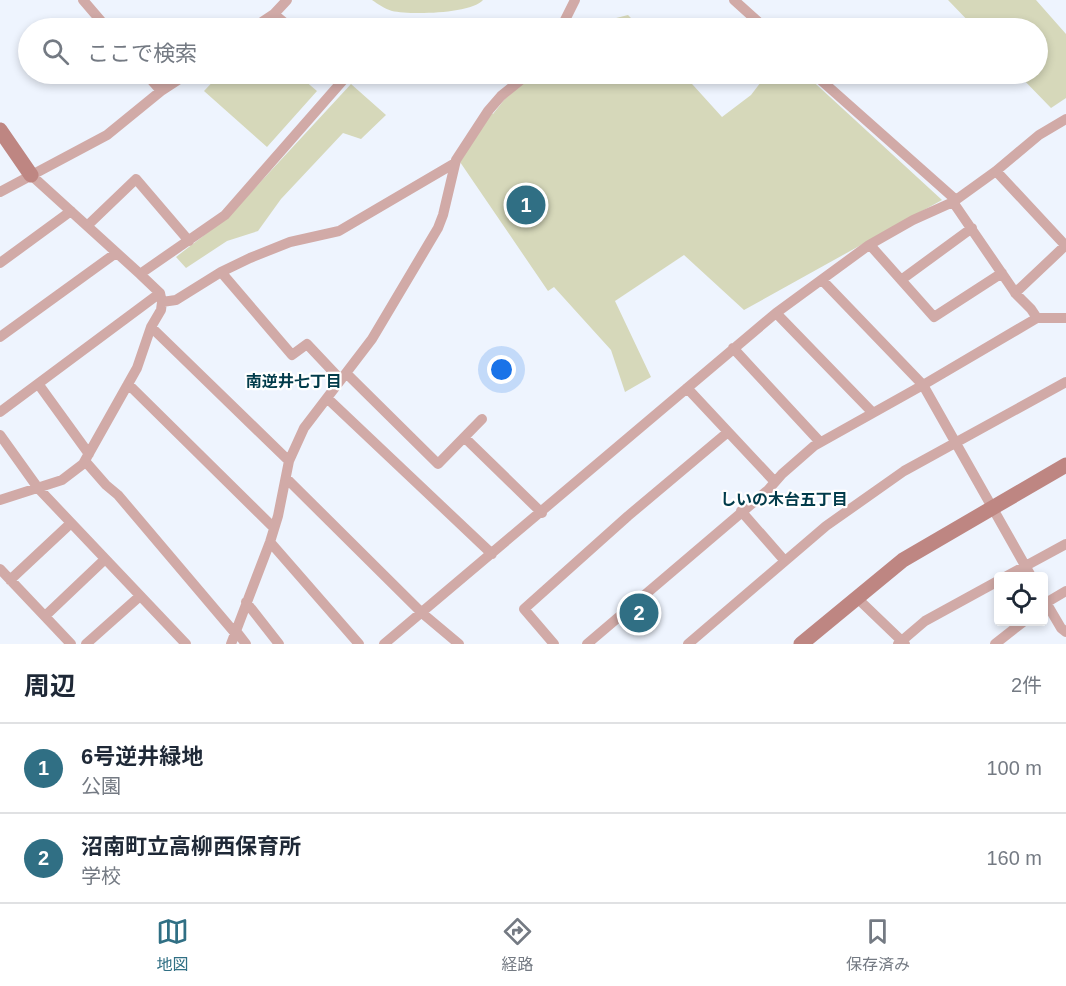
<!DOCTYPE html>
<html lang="ja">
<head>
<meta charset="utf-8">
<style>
	:root { --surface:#fff; --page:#f6f6f7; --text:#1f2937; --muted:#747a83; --line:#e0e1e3; --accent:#306f84 }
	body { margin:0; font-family:Helvetica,"Noto Sans JP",sans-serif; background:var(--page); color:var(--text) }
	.controls { position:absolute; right:18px; bottom:18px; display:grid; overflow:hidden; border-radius:6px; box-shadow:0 3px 9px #0003 }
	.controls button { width:54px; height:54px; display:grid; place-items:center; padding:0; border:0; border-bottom:2px solid var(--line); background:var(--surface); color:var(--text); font:30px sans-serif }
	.you { position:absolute; left:502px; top:370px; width:21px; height:21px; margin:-15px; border:4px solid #fff; border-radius:50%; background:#1a73e8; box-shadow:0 0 0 9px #1a73e833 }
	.badge { display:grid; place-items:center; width:39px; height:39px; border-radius:50%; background:var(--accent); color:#fff; font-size:20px; font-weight:700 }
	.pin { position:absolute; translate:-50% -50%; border:3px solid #fff; box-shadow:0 2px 6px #0006 }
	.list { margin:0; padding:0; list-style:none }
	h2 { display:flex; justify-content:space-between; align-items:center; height:78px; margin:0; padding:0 24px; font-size:26px }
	h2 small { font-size:20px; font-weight:400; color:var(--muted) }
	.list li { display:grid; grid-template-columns:39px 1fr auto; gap:18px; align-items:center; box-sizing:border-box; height:90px; padding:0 24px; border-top:2px solid var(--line) }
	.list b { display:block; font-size:22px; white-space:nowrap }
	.list p { margin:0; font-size:20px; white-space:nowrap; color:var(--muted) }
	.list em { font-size:20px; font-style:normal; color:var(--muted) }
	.icon { flex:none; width:33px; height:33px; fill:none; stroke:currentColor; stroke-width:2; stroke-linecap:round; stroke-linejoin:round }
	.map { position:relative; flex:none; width:1066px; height:644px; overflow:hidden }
	.search { position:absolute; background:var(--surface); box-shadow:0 3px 9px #0003; left:18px; right:18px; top:18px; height:66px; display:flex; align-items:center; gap:15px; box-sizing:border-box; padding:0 21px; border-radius:33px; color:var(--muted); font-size:22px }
	.sheet { height:258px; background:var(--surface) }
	nav { display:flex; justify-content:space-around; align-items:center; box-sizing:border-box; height:84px; border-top:2px solid var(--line); background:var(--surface); font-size:16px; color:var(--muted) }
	nav a { display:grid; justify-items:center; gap:3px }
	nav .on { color:var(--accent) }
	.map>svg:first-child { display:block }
	.green { fill:#d6d8ba }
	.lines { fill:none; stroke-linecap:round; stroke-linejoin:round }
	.street { stroke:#d1aaa7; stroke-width:10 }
	.secondary { stroke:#be8682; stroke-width:15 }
	.labels { text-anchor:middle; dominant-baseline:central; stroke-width:4.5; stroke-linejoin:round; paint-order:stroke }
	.neighbourhood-label { font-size:16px; font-weight:bold; fill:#013b4a; stroke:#fff }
</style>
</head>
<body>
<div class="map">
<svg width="1066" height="644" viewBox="0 0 1066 644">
	<rect width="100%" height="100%" fill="#eef4fe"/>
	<path class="green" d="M 372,0 L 483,0 C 471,14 410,15 392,11 C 385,9 378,4 372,0 Z
		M 948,0 L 1036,0 L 1066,34 L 1066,98 L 1051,108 L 1018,74 L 1038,74 L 1038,28 L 975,28 Z
		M 628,15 L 641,28 L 576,28 L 577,28 Z
		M 220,74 L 297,74 L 317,91 L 267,147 L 204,91 Z
		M 533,74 L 683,74 L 722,117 L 751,95 L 767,74 L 805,74 L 942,200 L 744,310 L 684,255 L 615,301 L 651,377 L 625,392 L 611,350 L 554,287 L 548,291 L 460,162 L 491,112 L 493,114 L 504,100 Z
		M 351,84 L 386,115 L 361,139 L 343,133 L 281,199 L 258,231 L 227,241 L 186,268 L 176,257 L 229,216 Z"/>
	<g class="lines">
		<path class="street" d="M 83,0 L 107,28
			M 734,0 L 765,28
			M 274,14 L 291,28
			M 253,28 L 274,14 L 287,0
			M 561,28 L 575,0
			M 146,74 L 161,91
			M 814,74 L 956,200
			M 996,171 L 1066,246
			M 0,192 L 107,135 L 161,91 L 187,74
			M 953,202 L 1016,294 L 1031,309 L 1037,318 L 1066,318
			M 88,225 L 136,179 L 189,241
			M 870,245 L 934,317 L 1002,273
			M 0,263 L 71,211
			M 221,272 L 292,355 L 307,344 L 340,379
			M 140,274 L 225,215 L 345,78 L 340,74
			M 822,280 L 923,385 L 1031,576
			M 901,280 L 972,228
			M 1015,293 L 1066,245
			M 162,302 L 176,300 L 221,272 L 250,258 L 290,242 L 339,231 L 455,163
			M 776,313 L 873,413
			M 151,327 L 289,461
			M 0,337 L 116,253
			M 733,348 L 820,442
			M 346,373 L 438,464 L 482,419
			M 128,384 L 274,528
			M 39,385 L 89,454
			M 687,388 L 775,482
			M 327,398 L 492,554
			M 0,412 L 160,293
			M 0,435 L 38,488 L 186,644
			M 465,438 L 542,513
			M 85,461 L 106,485 L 118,495 L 235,633
			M 287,479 L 422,613 L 459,644
			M 0,500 L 62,480 L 83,464 L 137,368 L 151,327 L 161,310 L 162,302 L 160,293 L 140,274 L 31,175
			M 741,511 L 784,560
			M 270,542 L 359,644
			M 0,569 L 71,644
			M 1007,576 L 1066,544
			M 10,580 L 71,523
			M 856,597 L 905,644
			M 1044,599 L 1061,628 L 1066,632
			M 246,602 L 279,644
			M 1044,604 L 1066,591
			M 45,616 L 105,559
			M 236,631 L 246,644
			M 86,644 L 140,596
			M 231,644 L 270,542 L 278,516 L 289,461 L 304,428 L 372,339 L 438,228 L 443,215 L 456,160 L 488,111 L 501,96 L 528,74
			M 384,644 L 776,313 L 869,245 L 913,220 L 953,202 L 996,171 L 1039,135 L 1066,119
			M 554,644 L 524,609 L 628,516 L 728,432
			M 587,644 L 768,490 L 782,474 L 814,446 L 923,385 L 1037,318
			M 688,644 L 826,526 L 904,471 L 1066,382
			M 898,644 L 925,621 L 998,581
			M 995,644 L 1023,622"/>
		<path class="secondary" d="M 0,130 L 31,175
			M 801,644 L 903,560 L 1066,465"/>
	</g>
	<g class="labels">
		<g class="neighbourhood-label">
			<text x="294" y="381">南逆井七丁目</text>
			<text x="784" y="499">しいの木台五丁目</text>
		</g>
	</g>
</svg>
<div class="controls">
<button><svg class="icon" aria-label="locate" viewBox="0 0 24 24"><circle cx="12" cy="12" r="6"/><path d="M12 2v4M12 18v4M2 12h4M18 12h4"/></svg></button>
</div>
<div class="you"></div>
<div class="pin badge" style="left:526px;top:205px">1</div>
<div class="pin badge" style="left:639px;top:613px">2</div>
<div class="search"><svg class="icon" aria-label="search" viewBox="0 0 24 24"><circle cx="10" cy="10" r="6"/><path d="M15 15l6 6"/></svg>ここで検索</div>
</div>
<section class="sheet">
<h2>周辺<small>2件</small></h2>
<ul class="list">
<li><span class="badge">1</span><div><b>6号逆井緑地</b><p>公園</p></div><em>100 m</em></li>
<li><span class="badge">2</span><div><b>沼南町立高柳西保育所</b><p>学校</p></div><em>160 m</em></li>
</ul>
</section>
<nav>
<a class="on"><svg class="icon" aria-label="map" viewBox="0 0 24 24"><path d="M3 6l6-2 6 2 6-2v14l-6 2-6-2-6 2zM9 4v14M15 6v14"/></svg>地図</a>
<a><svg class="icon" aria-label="directions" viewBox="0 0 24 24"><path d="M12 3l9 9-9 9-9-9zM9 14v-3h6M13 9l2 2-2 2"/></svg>経路</a>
<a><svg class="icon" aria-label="saved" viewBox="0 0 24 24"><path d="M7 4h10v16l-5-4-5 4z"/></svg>保存済み</a>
</nav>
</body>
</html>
